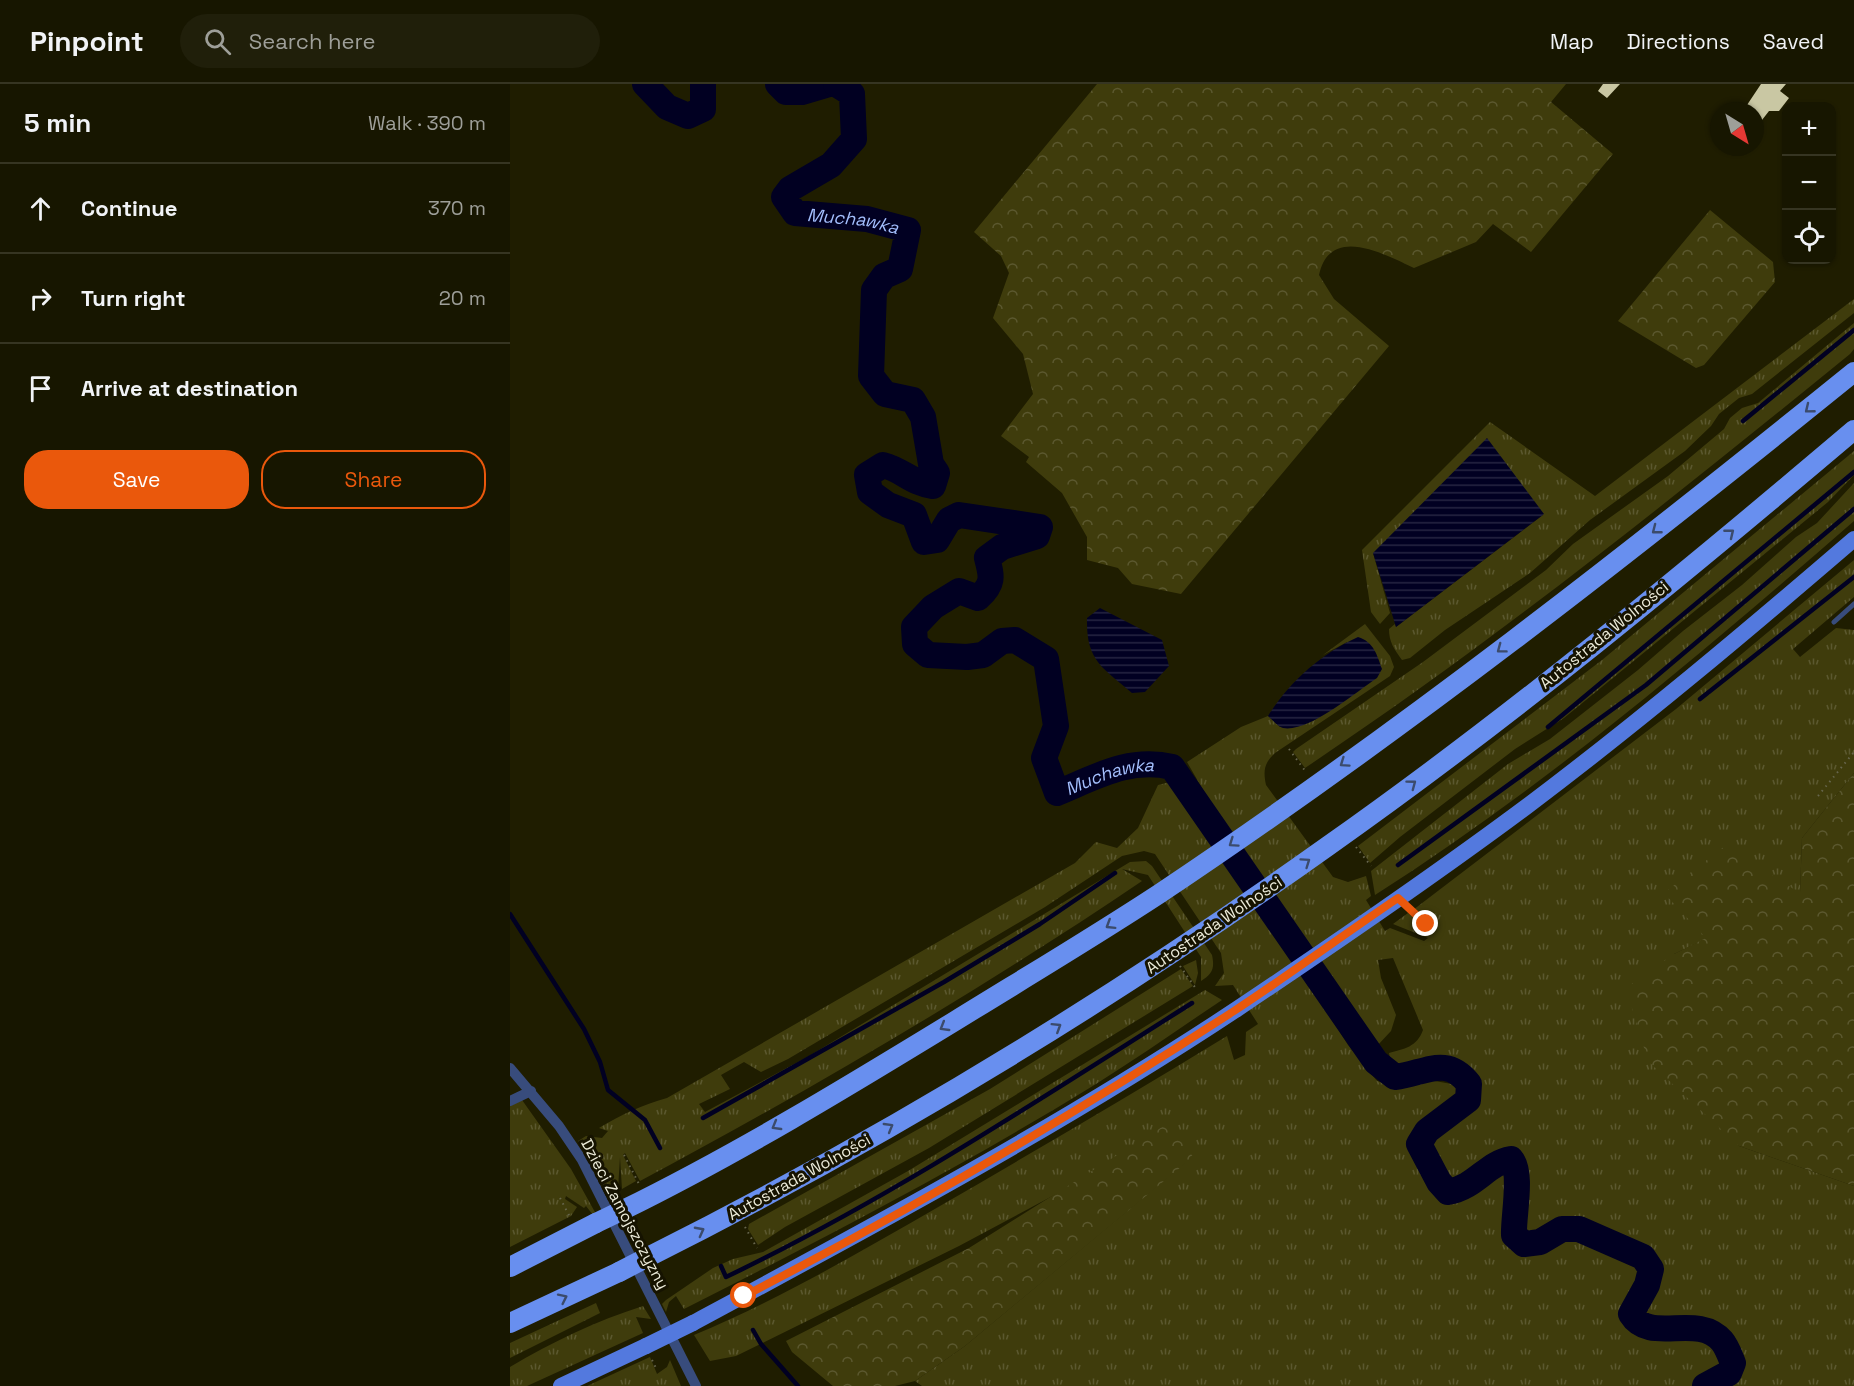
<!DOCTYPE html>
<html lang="en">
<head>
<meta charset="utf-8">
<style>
	:root { --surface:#171600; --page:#201f0a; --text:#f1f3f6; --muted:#9e9f99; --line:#363522; --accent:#ea580c }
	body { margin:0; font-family:"Space Grotesk",sans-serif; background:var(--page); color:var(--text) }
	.controls { position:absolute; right:18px; top:18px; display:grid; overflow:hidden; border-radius:12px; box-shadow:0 2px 4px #0004 }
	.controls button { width:54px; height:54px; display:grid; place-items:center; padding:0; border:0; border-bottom:2px solid var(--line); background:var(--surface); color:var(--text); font:30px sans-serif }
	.compass { position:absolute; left:1200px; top:18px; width:54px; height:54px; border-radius:50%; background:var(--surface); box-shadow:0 2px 4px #0004; rotate:143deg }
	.stop { position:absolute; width:18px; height:18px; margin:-14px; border:4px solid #ea580c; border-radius:50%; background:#fff }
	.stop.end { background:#ea580c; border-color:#fff; box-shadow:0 2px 6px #0008 }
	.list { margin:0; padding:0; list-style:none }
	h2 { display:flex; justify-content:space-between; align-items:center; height:78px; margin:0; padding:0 24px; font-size:26px }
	h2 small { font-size:20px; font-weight:400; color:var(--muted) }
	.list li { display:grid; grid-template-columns:39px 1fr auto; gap:18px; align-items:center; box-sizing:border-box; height:90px; padding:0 24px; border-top:2px solid var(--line) }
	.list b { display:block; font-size:22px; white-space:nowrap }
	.list em { font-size:20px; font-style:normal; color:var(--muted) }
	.actions { display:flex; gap:12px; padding:18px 24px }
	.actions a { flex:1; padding:14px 0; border:2px solid var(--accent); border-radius:24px; text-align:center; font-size:21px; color:var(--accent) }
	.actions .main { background:var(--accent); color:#fff }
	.icon { flex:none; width:33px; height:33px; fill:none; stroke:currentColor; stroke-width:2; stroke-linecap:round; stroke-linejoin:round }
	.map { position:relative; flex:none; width:1344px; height:1302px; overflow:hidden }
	header { display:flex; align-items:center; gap:36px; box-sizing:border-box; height:84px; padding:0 30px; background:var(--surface); border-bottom:2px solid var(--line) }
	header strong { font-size:28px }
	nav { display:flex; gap:33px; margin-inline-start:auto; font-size:21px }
	.search { width:420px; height:54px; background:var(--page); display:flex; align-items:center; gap:15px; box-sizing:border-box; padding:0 21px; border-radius:33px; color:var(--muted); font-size:22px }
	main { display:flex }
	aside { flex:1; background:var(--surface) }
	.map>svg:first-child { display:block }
	.grass { fill:url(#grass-tufts) }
	.forest { fill:url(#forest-crowns) }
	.water { fill:url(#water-rules) }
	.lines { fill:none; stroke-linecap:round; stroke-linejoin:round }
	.stream { stroke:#010022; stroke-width:4.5 }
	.river { stroke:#010022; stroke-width:26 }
	.building { fill:#c9c7a3 }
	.path { stroke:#67664d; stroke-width:2; stroke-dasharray:1.5 4.5; stroke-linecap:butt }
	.lane { stroke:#384c7c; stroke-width:5 }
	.street { stroke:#384c7c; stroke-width:10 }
	.primary { stroke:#5379de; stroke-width:16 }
	.highway { stroke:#688fef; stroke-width:20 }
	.primary-bridge { stroke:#5379de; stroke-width:16 }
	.highway-bridge { stroke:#688fef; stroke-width:20 }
	.oneway { stroke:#3b4b6c }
	.route { stroke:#ea580c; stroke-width:8 }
	.labels { text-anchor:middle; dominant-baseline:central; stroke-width:6; stroke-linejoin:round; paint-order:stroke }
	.street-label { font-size:16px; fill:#ecebd9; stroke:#161300 }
	.water-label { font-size:18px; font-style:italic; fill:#a3befd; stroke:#161300 }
</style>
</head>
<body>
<header>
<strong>Pinpoint</strong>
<div class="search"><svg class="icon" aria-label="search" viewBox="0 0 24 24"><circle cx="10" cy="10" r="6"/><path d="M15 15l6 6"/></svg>Search here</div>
<nav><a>Map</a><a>Directions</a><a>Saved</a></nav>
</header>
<main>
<aside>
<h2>5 min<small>Walk · 390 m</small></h2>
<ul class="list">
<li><svg class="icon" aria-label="ahead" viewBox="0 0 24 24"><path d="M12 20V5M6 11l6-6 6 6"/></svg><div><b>Continue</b></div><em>370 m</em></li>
<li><svg class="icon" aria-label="right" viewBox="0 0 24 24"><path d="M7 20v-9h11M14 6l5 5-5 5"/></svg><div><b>Turn right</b></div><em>20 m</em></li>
<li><svg class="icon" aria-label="arrive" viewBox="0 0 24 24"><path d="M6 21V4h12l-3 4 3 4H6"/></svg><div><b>Arrive at destination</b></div></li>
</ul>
<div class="actions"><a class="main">Save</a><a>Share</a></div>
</aside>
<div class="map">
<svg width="1344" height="1302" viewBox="0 0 1344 1302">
	<defs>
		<pattern id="grass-tufts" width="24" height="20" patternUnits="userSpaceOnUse" patternTransform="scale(1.5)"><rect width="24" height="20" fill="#3f3c0c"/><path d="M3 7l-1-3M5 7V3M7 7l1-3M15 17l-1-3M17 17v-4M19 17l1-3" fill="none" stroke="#5b582f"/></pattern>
		<pattern id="forest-crowns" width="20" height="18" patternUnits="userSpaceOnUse" patternTransform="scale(1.5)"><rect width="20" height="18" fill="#3f3c0c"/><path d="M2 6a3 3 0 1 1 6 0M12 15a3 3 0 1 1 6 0" fill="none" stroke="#5b582f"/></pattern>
		<pattern id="water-rules" width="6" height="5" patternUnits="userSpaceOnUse" patternTransform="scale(1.5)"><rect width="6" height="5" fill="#010022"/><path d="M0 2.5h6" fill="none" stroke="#262542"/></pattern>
	</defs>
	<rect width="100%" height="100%" fill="#1f1d00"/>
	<path class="grass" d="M 1344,215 L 1344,229 L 1242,310 L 1229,314 L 1209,330 L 1201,342 L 1175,367 L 1080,436 L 1020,489 L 935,546 L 900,574 L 892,576 C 884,565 879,558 879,545 L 885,540 L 886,543 L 1033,431 L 863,469 L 880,529 L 870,540 L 861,528 L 852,466 L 980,338 L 1085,412 Z
		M 1344,239 L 1344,265 L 1340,270 C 1163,414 985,557 795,684 L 783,668 L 786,665 L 913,578 L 1036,486 L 1063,460 L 1158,392 L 1214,345 L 1220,334 L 1232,324 L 1248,319 Z
		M 1344,367 L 1344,391 L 1318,418 L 1054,634 L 1005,665 L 890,753 L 860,779 L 848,762 L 1092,576 Z
		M 1344,399 L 1344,437 C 1191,570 1036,702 865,811 L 861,787 L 998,680 L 1040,655 L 1128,586 L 1173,547 L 1232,501 L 1286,453 L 1307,439 Z
		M 1344,476 L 1344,513 L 1283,565 L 1290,573 L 1326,544 L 1344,546 L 1344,689 L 1292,754 L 1290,810 L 1164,870 L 1229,1062 L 1344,1102 L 1344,1302 L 412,1302 L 405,1297 L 455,1262 L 682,1073 L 663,1044 L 647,1056 L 449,1162 L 226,1272 L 200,1277 L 184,1251 C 270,1215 350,1168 430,1122 C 527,1066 622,1010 717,952 L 724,976 L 735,971 L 736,948 L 748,940 L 723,901 L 705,902 L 714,889 L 711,869 L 645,770 L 634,767 L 612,772 L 535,823 L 278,975 L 251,988 L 234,978 L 211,991 L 220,1005 L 189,1020 L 195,1028 L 299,972 L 620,778 L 636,777 L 642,782 L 702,871 C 705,885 702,890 691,897 L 691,873 L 638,791 L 612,785 L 632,797 C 471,906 302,1005 130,1097 L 115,1069 L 113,1071 L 126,1097 L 112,1105 L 110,1073 L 108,1105 L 99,1110 L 69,1061 L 68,1057 L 76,1052 L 92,1054 L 98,1047 L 89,1044 C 112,1030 132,1021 157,1014 L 565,779 L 586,758 L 607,764 L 628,744 L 648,701 L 660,698 L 774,860 L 838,961 L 867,997 L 885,1002 L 919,996 L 953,1002 L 954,1010 C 929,1035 886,1054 917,1094 C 922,1102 933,1111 943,1112 C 967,1113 977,1085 998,1082 L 1000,1090 L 997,1114 L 1000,1162 C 1010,1135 1022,1099 1004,1072 L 992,1069 L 942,1100 C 926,1091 919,1071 918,1054 C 931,1046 948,1038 958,1028 C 974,1013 971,985 949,978 C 933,972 909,981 893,984 L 880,975 L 879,969 C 894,965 907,963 913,946 L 883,874 L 868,876 L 871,894 L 886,931 L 881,947 L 866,963 L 696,711 L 677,678 L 731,643 L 758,632 L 770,643 L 803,637 L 836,614 L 837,558 L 813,571 L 855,540 L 880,572 L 884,583 L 880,592 L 765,669 C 754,679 753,687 756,701 L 823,793 L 838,798 L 856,792 L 861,812 L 856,816 L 875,847 L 880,844 L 914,857 L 918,854 L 883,840 L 898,829 L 915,843 L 918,840 L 903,826 L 1166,625 Z
		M 686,876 L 688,889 L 685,901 L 673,882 Z
		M 671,885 L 683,902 L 419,1064 L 275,1143 L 248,1161 L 238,1145 L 239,1140 L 480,1005 Z
		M 695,906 L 712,916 C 670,944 629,973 586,1000 C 453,1082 313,1155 174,1225 L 166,1212 L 159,1218 L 156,1228 L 152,1220 L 156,1216 L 203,1184 L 223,1175 L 253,1168 L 398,1087 Z
		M 12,1016 L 61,1085 L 86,1130 L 83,1131 L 76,1122 L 74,1124 L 56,1112 L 55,1115 L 67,1123 L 61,1132 L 0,1163 L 0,1022 Z
		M 86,1219 L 90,1229 L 0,1274 L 0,1259 Z
		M 133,1222 L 141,1235 L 126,1233 L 133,1249 L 17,1302 L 0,1302 L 0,1283 C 42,1258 86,1237 133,1222 Z
		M 140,1273 L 147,1290 L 157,1283 L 160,1276 L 171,1302 L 77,1302 Z"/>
	<path class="forest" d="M 587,0 L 1056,0 L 1041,18 L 1103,70 L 1021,168 L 983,140 L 966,158 L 904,184 C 874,170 820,140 809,191 L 824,215 L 879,262 L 671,510 L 622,500 L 608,484 L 577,476 L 577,453 L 552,409 L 516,378 L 519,373 L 491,352 L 523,310 L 513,270 L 483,234 L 499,189 L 491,172 L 464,148 Z
		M 1200,126 L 1263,178 L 1265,198 L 1194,281 L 1186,284 L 1108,237 Z
		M 1344,689 L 1344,1102 L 1229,1062 L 1138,977 L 1116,904 L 1164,870 L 1196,854 L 1154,809 L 1215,762 L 1290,809 L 1292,754 Z
		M 660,1038 L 683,1073 L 455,1262 L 405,1297 L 385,1302 L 323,1302 L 282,1268 L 276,1257 L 459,1164 Z"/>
	<path class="water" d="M 977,354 L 1034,430 L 886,543 L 863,469 Z
		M 590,524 L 652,556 L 659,582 L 635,608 L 622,609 C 592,583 576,577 577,534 Z
		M 848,553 C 864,558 867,571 872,585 L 867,594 C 846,608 798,649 773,644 C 767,642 763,636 758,632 C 780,597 811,570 848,553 Z"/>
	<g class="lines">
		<path class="stream" d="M 1233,337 L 1344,246
			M 1190,615 L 1344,493
			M 1038,643 L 1344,388
			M 888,781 L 1136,601 L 1344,425
			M 0,830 L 74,945 L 90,978 L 98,1006 L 135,1036 L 150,1064
			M 193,1034 L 434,898 L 530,840 L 605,789
			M 211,1182 L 216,1193 C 379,1115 530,1015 682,919
			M 243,1246 L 251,1260 L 288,1302"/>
		<g class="river">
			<path d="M 135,0 L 157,23 L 178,32 L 193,25 L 193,0"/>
			<path d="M 268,0 L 276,8 L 292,8 L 319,0"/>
			<path id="s1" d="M 326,0 L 342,10 L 344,55 L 321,81 L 280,105 L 274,113 L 285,129 L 357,135 L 398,146 L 390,185 L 374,192 L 364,206 L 361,292 L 375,310 L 403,316 L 413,333 L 421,380 L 427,389 L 423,402 C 401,399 393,386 373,381 L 357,391 L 360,408 L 378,421 L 404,431 L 414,458 L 427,456 L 439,436 L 449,431 L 530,443 L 527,452 L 492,463 L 477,474 C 482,493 484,500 468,514 L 449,507 L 423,523 L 404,543 L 405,560 L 418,571 L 457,573 L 473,571 L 492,557 L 505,556 L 536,575 L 546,642 L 534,674 L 547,709 C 586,693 619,673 662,683 L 866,978 L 885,993 C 914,990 936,970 959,1000 L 958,1016 L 917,1047 L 909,1060 L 929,1098 L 938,1108 C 966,1103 977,1079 1001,1075 C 1013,1088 1003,1133 1004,1151 L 1014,1160 L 1030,1158 L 1052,1145 L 1069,1145 L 1133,1173 L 1141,1185 L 1137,1201 L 1121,1230 C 1140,1261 1187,1228 1212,1257 C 1217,1263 1220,1272 1223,1279 L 1219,1289 L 1195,1302"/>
		</g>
	</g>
	<path class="building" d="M 1093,0 L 1110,0 L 1097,14 L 1088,7 Z
		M 1251,0 L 1276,0 L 1270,7 L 1279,14 L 1269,27 L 1259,27 L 1245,45 L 1245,27 L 1233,27 Z"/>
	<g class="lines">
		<path class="path" d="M 779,665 L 796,688
			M 1308,712 L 1344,668
			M 846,763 L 861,782
			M 899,824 L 916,840
			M 670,882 L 687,906
			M 114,1071 L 129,1100
			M 50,1114 L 60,1133
			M 235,1143 L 247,1164
			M 142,1276 L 147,1286"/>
		<path class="lane" d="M 1324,538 L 1344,520"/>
		<path class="street" d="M 0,984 L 49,1042 L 72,1076 L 186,1302
			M 0,1017 L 21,1007"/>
		<path class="primary" d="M 183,1239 C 367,1140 552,1041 727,925 C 824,860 922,793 1016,723 C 1129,638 1237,547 1344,455
			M 51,1302 L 136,1262"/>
		<path class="highway" d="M 113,1126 C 227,1070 337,1003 445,937 C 513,895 582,854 649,810 C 890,649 1119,470 1344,288
			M 138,1173 C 375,1054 602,916 818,762 C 1001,633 1174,490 1344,346
			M 0,1183 L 86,1139
			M 0,1239 L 109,1188"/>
		<path class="primary-bridge" d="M 136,1262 L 183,1239"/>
		<path class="highway-bridge" d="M 86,1139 L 113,1126
			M 109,1188 L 138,1173"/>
	</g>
	<defs><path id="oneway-chevron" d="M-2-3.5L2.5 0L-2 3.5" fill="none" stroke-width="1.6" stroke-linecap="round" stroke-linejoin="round" transform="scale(1.5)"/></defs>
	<g class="oneway">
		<use href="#oneway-chevron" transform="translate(1299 325) rotate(141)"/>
		<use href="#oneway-chevron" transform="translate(1146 446) rotate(142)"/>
		<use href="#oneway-chevron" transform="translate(1220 449) rotate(-39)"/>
		<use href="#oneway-chevron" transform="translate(991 565) rotate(143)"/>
		<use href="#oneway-chevron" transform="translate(834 679) rotate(145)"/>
		<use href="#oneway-chevron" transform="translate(902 700) rotate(-37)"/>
		<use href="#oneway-chevron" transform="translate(723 759) rotate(145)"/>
		<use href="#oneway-chevron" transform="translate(796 778) rotate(-35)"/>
		<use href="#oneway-chevron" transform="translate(600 841) rotate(148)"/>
		<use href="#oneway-chevron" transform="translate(434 943) rotate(149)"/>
		<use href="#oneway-chevron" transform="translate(547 943) rotate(-32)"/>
		<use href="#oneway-chevron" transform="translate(266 1042) rotate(150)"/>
		<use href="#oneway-chevron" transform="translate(379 1043) rotate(-30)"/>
		<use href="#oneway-chevron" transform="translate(190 1147) rotate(-28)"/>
		<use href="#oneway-chevron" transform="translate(53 1214) rotate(-26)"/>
	</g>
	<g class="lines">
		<path class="route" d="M 234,1212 C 401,1126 565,1030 724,927 C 779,891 833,851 888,814 L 916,840"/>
	</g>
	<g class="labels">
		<g class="street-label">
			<text transform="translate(1094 551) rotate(-39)">Autostrada Wolności</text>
			<text transform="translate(704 841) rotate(-34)">Autostrada Wolności</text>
			<text transform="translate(289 1093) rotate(-29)">Autostrada Wolności</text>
			<text transform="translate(115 1130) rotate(62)">Dzieci Zamojszczyzny</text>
		</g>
		<g class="water-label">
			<text stroke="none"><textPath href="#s1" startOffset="234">Muchawka</textPath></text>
			<text stroke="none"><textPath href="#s1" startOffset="1438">Muchawka</textPath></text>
		</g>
	</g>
</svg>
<div class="controls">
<button>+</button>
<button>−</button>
<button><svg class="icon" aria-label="locate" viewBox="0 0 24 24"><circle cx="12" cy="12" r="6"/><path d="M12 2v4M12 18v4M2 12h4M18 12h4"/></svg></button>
</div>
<svg class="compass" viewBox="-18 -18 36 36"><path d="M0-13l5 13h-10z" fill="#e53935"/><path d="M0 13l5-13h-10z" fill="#9e9f99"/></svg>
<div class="stop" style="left:234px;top:1212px"></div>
<div class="stop end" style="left:916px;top:840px"></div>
</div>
</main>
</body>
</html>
